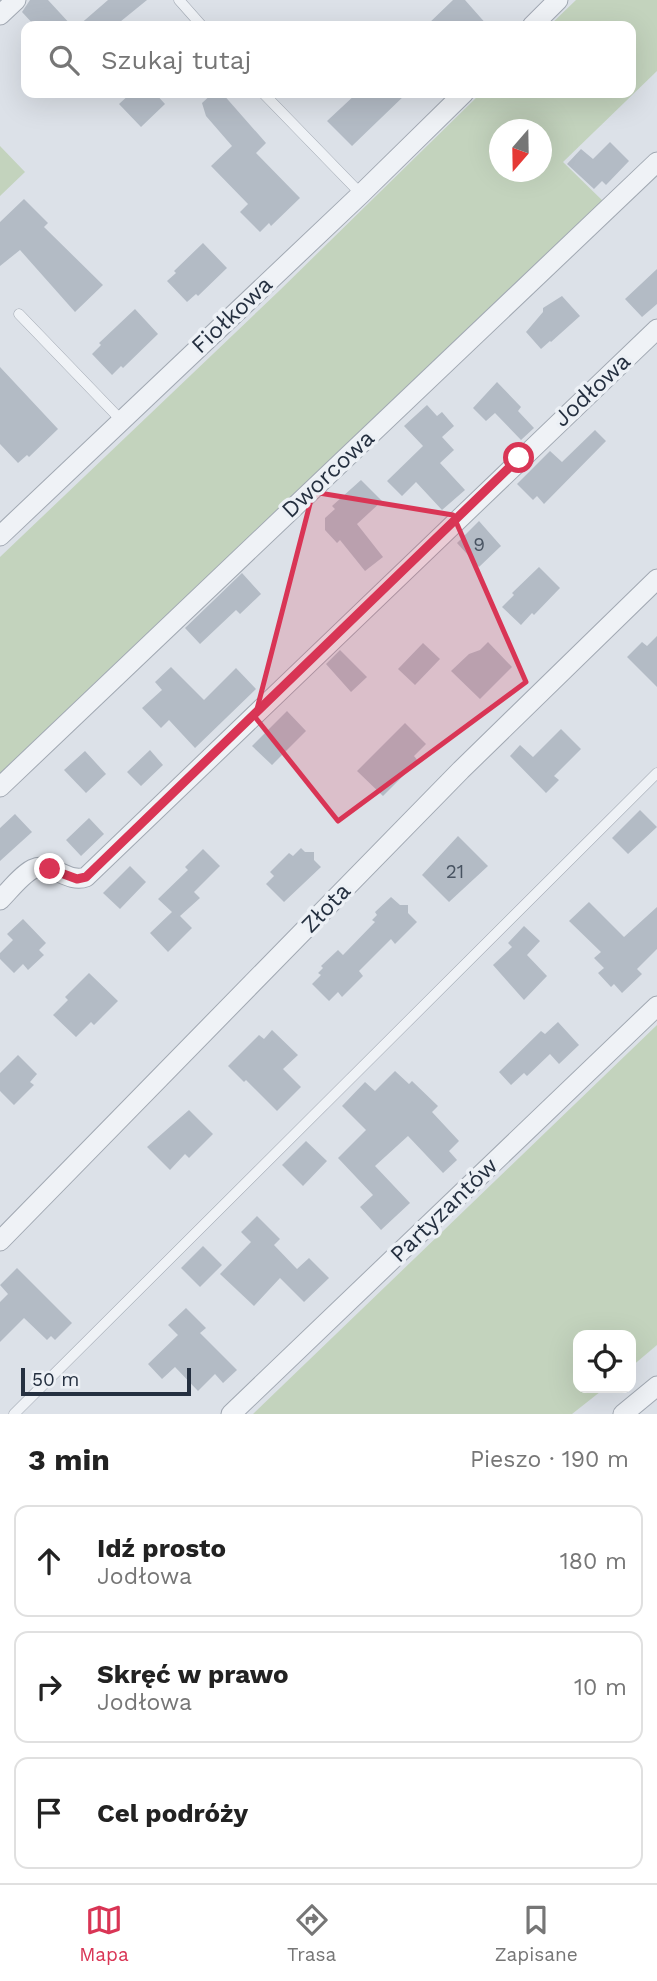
<!DOCTYPE html>
<html lang="pl">
<head>
<meta charset="utf-8">
<style>
	:root { --surface:#fff; --page:#f2f2f2; --text:#222; --muted:#767676; --line:#e0e0e0; --accent:#d93555 }
	body { margin:0; font-family:"Work Sans",sans-serif; background:var(--page); color:var(--text) }
	.controls { position:absolute; right:21px; bottom:21px; display:grid; overflow:hidden; border-radius:14px; box-shadow:0 7px 28px #0002 }
	.controls button { width:63px; height:63px; display:grid; place-items:center; padding:0; border:0; border-bottom:2px solid var(--line); background:var(--surface); color:var(--text); font:35px sans-serif }
	.compass { position:absolute; left:489px; top:119px; width:63px; height:63px; border-radius:50%; background:var(--surface); box-shadow:0 7px 28px #0002; rotate:200deg }
	.scale { position:absolute; left:21px; bottom:18px; width:170px; box-sizing:border-box; padding-left:7px; border:4px solid #253040; border-top:0; font-size:19px; line-height:24px; white-space:nowrap; color:#253040; -webkit-text-stroke:5px #ecf0f5; paint-order:stroke }
	.stop { position:absolute; width:21px; height:21px; margin:-16px; border:5px solid #d93555; border-radius:50%; background:#fff }
	.stop.end { background:#d93555; border-color:#fff; box-shadow:0 2px 7px #0008 }
	.list { margin:0; padding:0; list-style:none }
	h2 { display:flex; justify-content:space-between; align-items:center; height:91px; margin:0; padding:0 28px; font-size:30px }
	h2 small { font-size:23px; font-weight:400; color:var(--muted) }
	.list li { display:grid; grid-template-columns:46px 1fr auto; gap:21px; align-items:center; box-sizing:border-box; height:112px; margin:0 14px 14px; padding:0 14px; border:2px solid var(--line); border-radius:14px }
	.list b { display:block; font-size:26px; white-space:nowrap }
	.list p { margin:0; font-size:23px; white-space:nowrap; color:var(--muted) }
	.list em { font-size:23px; font-style:normal; color:var(--muted) }
	.icon { flex:none; width:38px; height:38px; fill:none; stroke:currentColor; stroke-width:2; stroke-linecap:round; stroke-linejoin:round }
	.map { position:relative; flex:none; width:657px; height:1414px; overflow:hidden }
	.search { position:absolute; background:var(--surface); box-shadow:0 7px 28px #0002; left:21px; right:21px; top:21px; height:77px; display:flex; align-items:center; gap:18px; box-sizing:border-box; padding:0 24px; border-radius:14px; color:var(--muted); font-size:26px }
	.sheet { height:469px; background:var(--surface) }
	nav { display:flex; justify-content:space-around; align-items:center; box-sizing:border-box; height:98px; border-top:2px solid var(--line); background:var(--surface); font-size:19px; color:var(--muted) }
	nav a { display:grid; justify-items:center; gap:4px }
	nav .on { color:var(--accent) }
	.map>svg:first-child { display:block }
	.green { fill:#c3d3bd; fill-rule:evenodd }
	.building { fill:#b3bbc5 }
	.lines { fill:none; stroke-linecap:round; stroke-linejoin:round }
	.lane-casing { stroke:#a1a8b2; stroke-width:11 }
	.street-casing { stroke:#a1a8b2; stroke-width:21 }
	.lane { stroke:#eff2f6; stroke-width:10 }
	.street { stroke:#eff2f6; stroke-width:19 }
	.route { stroke:#d93555; stroke-width:9 }
	.marked { fill:#d93555; fill-opacity:0.2; stroke:#d93555; stroke-width:5; stroke-linejoin:round }
	.labels { text-anchor:middle; dominant-baseline:central; stroke-width:7; stroke-linejoin:round; paint-order:stroke }
	.number-label { font-size:19px; fill:#485361 }
	.street-label { font-size:23px; fill:#253040; stroke:#ecf0f5 }
</style>
</head>
<body>
<div class="map">
<svg width="657" height="1414" viewBox="0 0 657 1414">
	<rect width="100%" height="100%" fill="#dce1e8"/>
	<path class="green" d="M 576,0 L 657,0 L 657,71 L 563,162 L 606,204 L 0,778 L 0,557 L 279,291 L 481,93 L 631,93 L 631,26 L 549,26 ZM 500,130 L 542,130 L 542,172 L 500,172 Z
		M 0,146 L 25,172 L 0,196 Z
		M 657,1025 L 657,1345 L 631,1367 L 631,1335 L 578,1335 L 578,1388 L 605,1388 L 572,1414 L 253,1414 Z"/>
	<path class="building" d="M 30,0 L 48,0 L 72,26 L 35,26 L 22,12 Z
		M 108,0 L 147,0 L 115,26 L 78,26 Z
		M 453,0 L 465,0 L 488,26 L 426,26 Z
		M 131,93 L 155,93 L 165,104 L 141,127 L 119,104 Z
		M 213,93 L 222,93 L 266,143 L 256,153 L 300,198 L 271,226 L 269,223 L 260,232 L 240,212 L 248,204 L 211,166 L 232,146 L 206,116 L 202,103 Z
		M 357,93 L 407,93 L 352,146 L 327,121 Z
		M 610,142 L 629,161 L 606,185 L 602,181 L 594,189 L 567,164 L 581,149 L 593,159 Z
		M 24,199 L 48,223 L 44,227 L 103,285 L 75,312 L 20,250 L 0,266 L 0,222 Z
		M 203,243 L 227,268 L 198,296 L 196,294 L 187,302 L 167,281 L 176,273 L 174,271 Z
		M 657,269 L 657,304 L 642,317 L 625,299 Z
		M 562,296 L 580,316 L 551,342 L 550,341 L 541,349 L 526,332 L 543,312 L 543,308 Z
		M 135,309 L 158,334 L 123,368 L 121,366 L 112,375 L 92,354 L 101,345 L 99,343 Z
		M 0,367 L 58,429 L 29,457 L 27,455 L 18,463 L 0,444 Z
		M 497,382 L 521,407 L 518,411 L 534,428 L 521,440 L 495,413 L 486,421 L 473,408 Z
		M 427,405 L 437,416 L 442,412 L 454,426 L 442,437 L 454,450 L 440,463 L 465,490 L 442,510 L 416,482 L 402,496 L 387,481 L 423,446 L 404,426 Z
		M 595,430 L 606,441 L 544,504 L 537,496 L 533,500 L 517,484 L 550,451 L 562,462 Z
		M 361,480 L 382,501 L 357,524 L 383,557 L 365,571 L 340,540 L 337,543 L 325,530 L 325,518 L 335,509 L 332,506 Z
		M 479,521 L 501,546 L 479,567 L 457,543 Z
		M 539,567 L 560,588 L 534,615 L 532,613 L 521,625 L 502,607 L 514,595 L 512,593 Z
		M 242,573 L 261,594 L 240,614 L 236,610 L 200,644 L 185,628 Z
		M 657,636 L 657,687 L 627,657 L 642,642 L 647,646 Z
		M 488,642 L 512,667 L 480,699 L 451,671 L 469,654 L 480,650 Z
		M 423,643 L 440,659 L 415,685 L 398,669 Z
		M 340,650 L 367,677 L 351,692 L 326,664 Z
		M 171,667 L 204,700 L 236,668 L 256,689 L 195,748 L 169,720 L 161,728 L 142,708 L 162,690 L 155,682 Z
		M 287,711 L 306,731 L 272,765 L 252,746 Z
		M 405,723 L 426,744 L 414,756 L 418,761 L 383,796 L 357,771 Z
		M 561,729 L 581,749 L 554,776 L 559,780 L 546,793 L 510,756 L 520,745 L 533,757 Z
		M 150,750 L 163,765 L 141,786 L 127,772 Z
		M 85,751 L 106,774 L 86,793 L 64,770 Z
		M 640,810 L 657,827 L 628,854 L 612,838 Z
		M 15,814 L 32,832 L 0,861 L 0,828 Z
		M 89,818 L 104,834 L 81,856 L 66,840 Z
		M 458,836 L 488,866 L 449,902 L 422,875 Z
		M 301,848 L 305,852 L 314,852 L 314,860 L 321,867 L 284,902 L 266,884 L 274,876 L 270,872 L 289,853 L 293,856 Z
		M 203,849 L 220,866 L 194,892 L 200,898 L 180,916 L 192,928 L 168,952 L 150,933 L 172,912 L 158,899 L 188,870 L 185,867 Z
		M 130,866 L 146,882 L 120,909 L 103,893 Z
		M 391,897 L 400,905 L 408,905 L 408,913 L 417,922 L 395,944 L 391,939 L 359,971 L 363,976 L 342,997 L 338,992 L 329,1001 L 312,984 L 321,975 L 318,973 L 323,968 L 321,966 L 338,950 L 343,955 L 375,922 L 372,920 L 377,915 L 375,912 Z
		M 589,902 L 624,937 L 657,907 L 657,949 L 637,969 L 642,974 L 622,993 L 614,984 L 611,987 L 598,973 L 604,968 L 594,958 L 601,952 L 569,921 Z
		M 23,919 L 46,943 L 39,950 L 44,955 L 28,970 L 23,964 L 14,973 L 0,959 L 0,953 L 13,940 L 7,934 Z
		M 524,926 L 540,941 L 527,955 L 547,976 L 524,1000 L 493,965 L 512,947 L 508,943 Z
		M 89,973 L 118,1001 L 94,1025 L 91,1022 L 76,1037 L 53,1015 L 68,1000 L 65,997 Z
		M 558,1022 L 579,1045 L 559,1064 L 550,1054 L 527,1076 L 524,1073 L 511,1085 L 499,1072 L 541,1031 L 545,1034 Z
		M 272,1030 L 298,1055 L 283,1069 L 301,1087 L 277,1111 L 246,1080 L 244,1082 L 228,1066 L 259,1035 L 264,1039 Z
		M 18,1055 L 37,1074 L 30,1082 L 34,1085 L 14,1105 L 0,1091 L 0,1073 Z
		M 395,1071 L 409,1084 L 412,1081 L 438,1106 L 432,1112 L 459,1141 L 449,1151 L 457,1160 L 443,1173 L 408,1136 L 375,1166 L 410,1203 L 381,1230 L 360,1207 L 373,1195 L 338,1158 L 366,1130 L 342,1106 L 365,1082 L 375,1091 Z
		M 189,1110 L 213,1134 L 189,1158 L 185,1154 L 170,1170 L 147,1147 Z
		M 306,1141 L 327,1161 L 303,1186 L 282,1165 Z
		M 257,1216 L 280,1239 L 274,1245 L 297,1269 L 309,1258 L 329,1278 L 304,1302 L 280,1278 L 254,1306 L 220,1274 L 251,1242 L 241,1232 Z
		M 203,1246 L 222,1265 L 200,1287 L 181,1268 Z
		M 17,1268 L 72,1323 L 55,1340 L 51,1336 L 47,1340 L 24,1318 L 0,1342 L 0,1302 L 8,1294 L 0,1285 Z
		M 186,1308 L 206,1328 L 200,1333 L 237,1370 L 223,1383 L 215,1374 L 198,1391 L 175,1367 L 162,1379 L 148,1364 L 178,1335 L 168,1325 Z"/>
	<g class="lines">
		<g class="lane-casing">
			<path id="lane" d="M 179,0 L 202,26
				M 263,93 L 361,194
				M 19,314 L 121,420
				M 14,1414 L 657,773"/>
		</g>
		<g class="street-casing">
			<path id="street" d="M 0,15 L 16,0
				M 532,26 L 558,0
				M 0,536 L 361,194 L 464,93
				M 0,787 L 657,162
				M 0,900 C 10,890 21,875 33,869 C 51,860 67,884 86,877 L 657,329
				M 0,1241 L 461,770 L 657,579
				M 231,1414 L 657,1006
				M 623,1414 L 657,1386"/>
		</g>
		<use href="#lane" class="lane"/>
		<use href="#street" class="street"/>
	</g>
	<g class="lines">
		<path class="route" d="M 50,869 L 77,879 L 86,877 L 519,458"/>
	</g>
	<path class="marked" d="M 313,492 L 453,515 L 526,682 L 338,821 L 255,717 Z"/>
	<g class="labels">
		<g class="number-label">
			<text x="479" y="544">9</text>
			<text x="455" y="871">21</text>
		</g>
		<g class="street-label">
			<text transform="translate(232 315) rotate(-43)">Fiołkowa</text>
			<text transform="translate(592 390) rotate(-43)">Jodłowa</text>
			<text transform="translate(328 474) rotate(-43)">Dworcowa</text>
			<text transform="translate(326 908) rotate(-46)">Złota</text>
			<text transform="translate(444 1210) rotate(-44)">Partyzantów</text>
		</g>
	</g>
</svg>
<div class="controls">
<button><svg class="icon" aria-label="locate" viewBox="0 0 24 24"><circle cx="12" cy="12" r="6"/><path d="M12 2v4M12 18v4M2 12h4M18 12h4"/></svg></button>
</div>
<svg class="compass" viewBox="-18 -18 36 36"><path d="M0-13l5 13h-10z" fill="#e53935"/><path d="M0 13l5-13h-10z" fill="#767676"/></svg>
<div class="scale">50 m</div>
<div class="stop" style="left:519px;top:458px"></div>
<div class="stop end" style="left:50px;top:869px"></div>
<div class="search"><svg class="icon" aria-label="search" viewBox="0 0 24 24"><circle cx="10" cy="10" r="6"/><path d="M15 15l6 6"/></svg>Szukaj tutaj</div>
</div>
<section class="sheet">
<h2>3 min<small>Pieszo · 190 m</small></h2>
<ul class="list">
<li><svg class="icon" aria-label="ahead" viewBox="0 0 24 24"><path d="M12 20V5M6 11l6-6 6 6"/></svg><div><b>Idź prosto</b><p>Jodłowa</p></div><em>180 m</em></li>
<li><svg class="icon" aria-label="right" viewBox="0 0 24 24"><path d="M7 20v-9h11M14 6l5 5-5 5"/></svg><div><b>Skręć w prawo</b><p>Jodłowa</p></div><em>10 m</em></li>
<li><svg class="icon" aria-label="arrive" viewBox="0 0 24 24"><path d="M6 21V4h12l-3 4 3 4H6"/></svg><div><b>Cel podróży</b></div></li>
</ul>
</section>
<nav>
<a class="on"><svg class="icon" aria-label="map" viewBox="0 0 24 24"><path d="M3 6l6-2 6 2 6-2v14l-6 2-6-2-6 2zM9 4v14M15 6v14"/></svg>Mapa</a>
<a><svg class="icon" aria-label="directions" viewBox="0 0 24 24"><path d="M12 3l9 9-9 9-9-9zM9 14v-3h6M13 9l2 2-2 2"/></svg>Trasa</a>
<a><svg class="icon" aria-label="saved" viewBox="0 0 24 24"><path d="M7 4h10v16l-5-4-5 4z"/></svg>Zapisane</a>
</nav>
</body>
</html>
